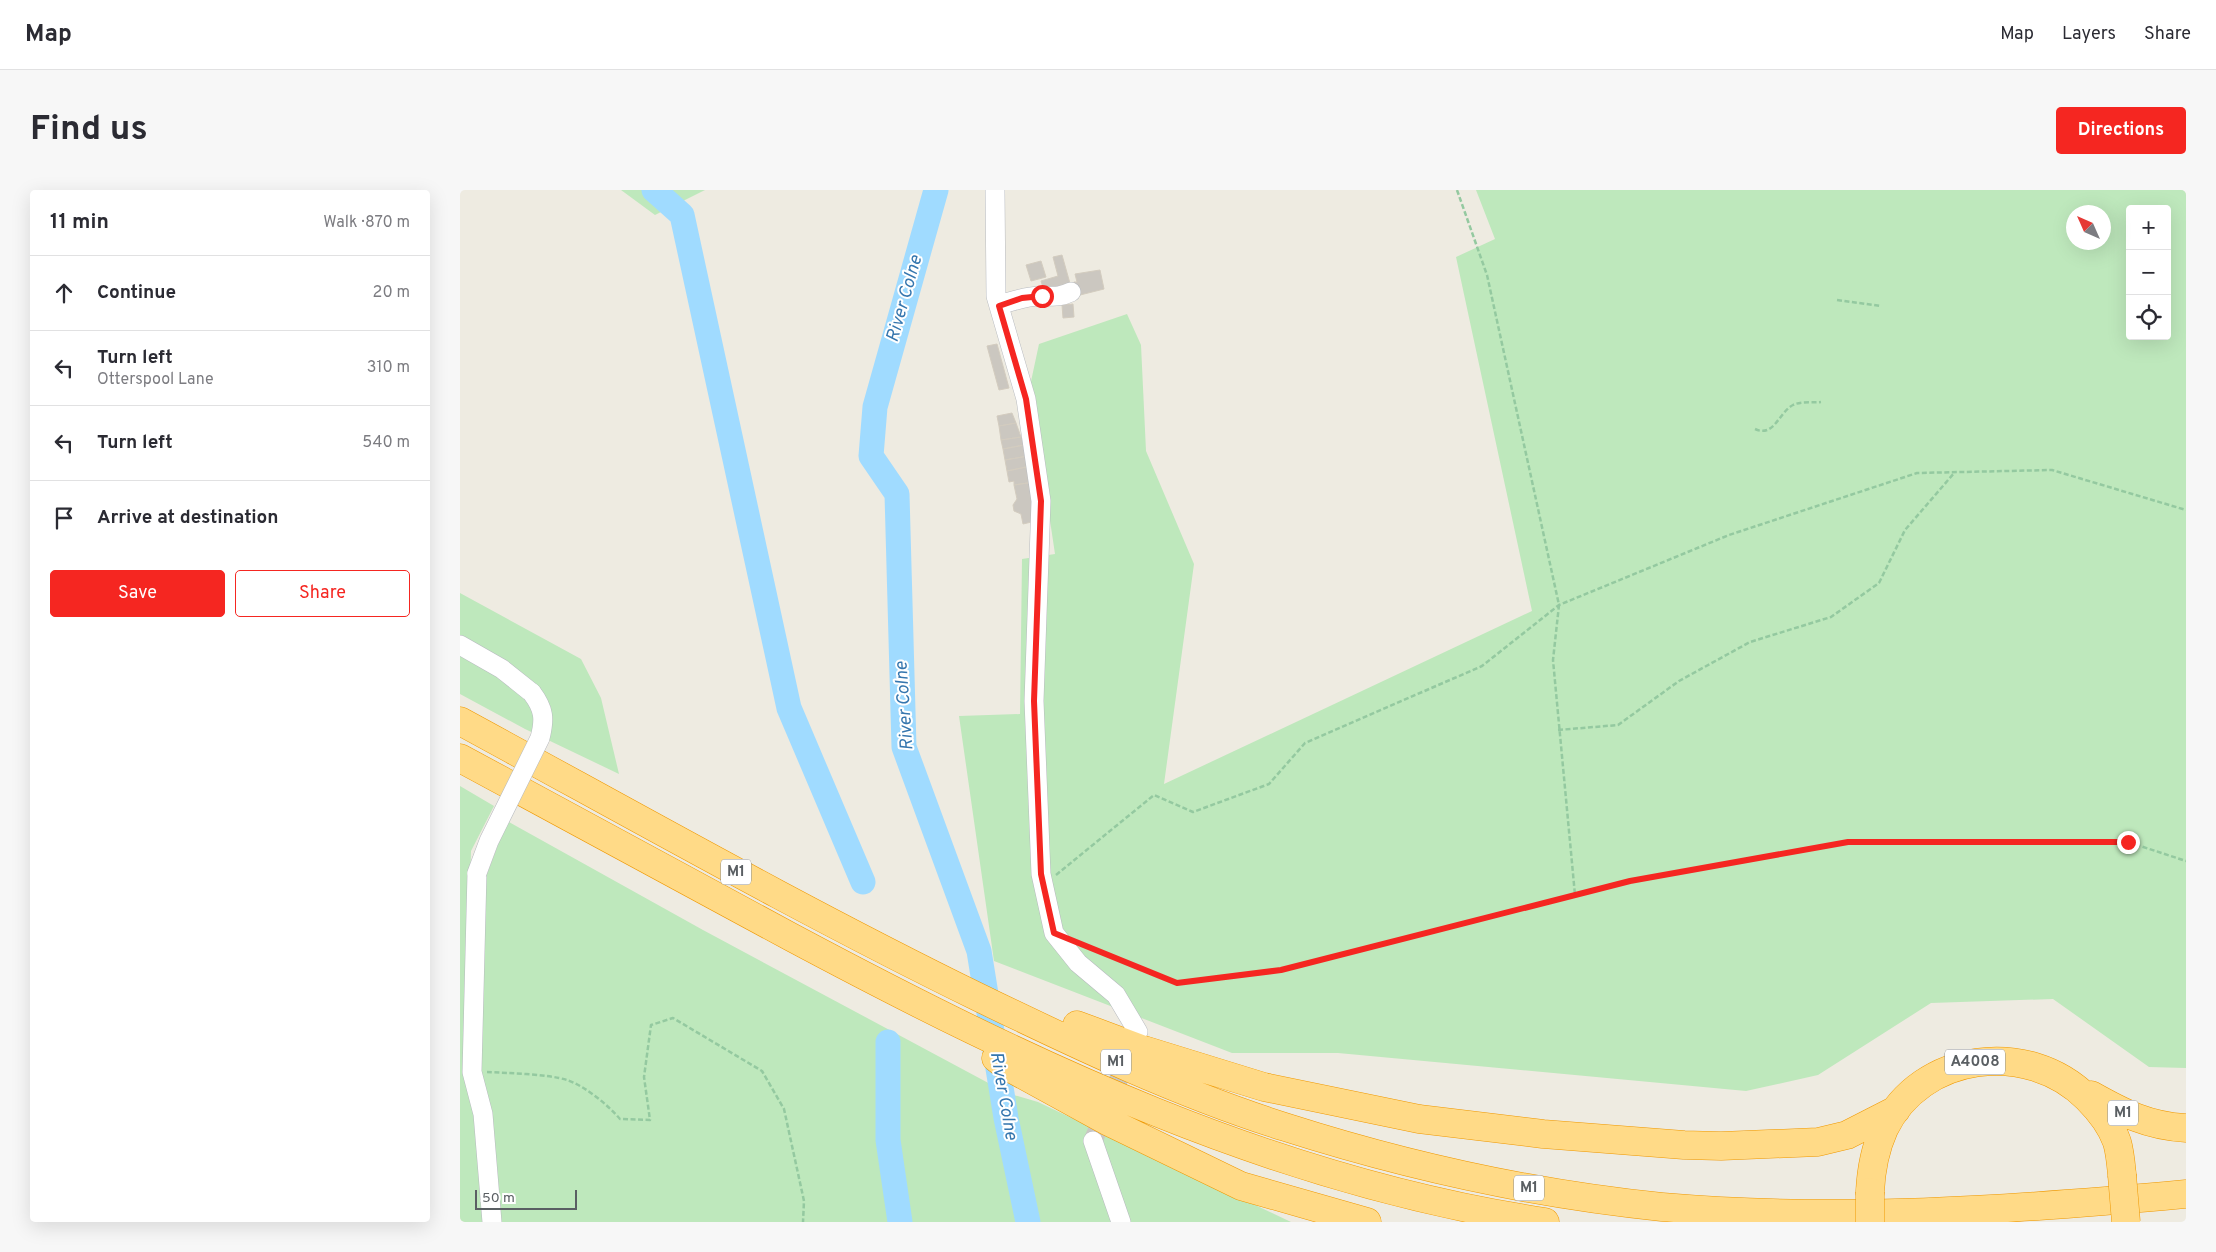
<!DOCTYPE html>
<html lang="en">
<head>
<meta charset="utf-8">
<style>
	:root { --surface:#fff; --page:#f7f7f7; --text:#2b2b33; --muted:#7c7c81; --line:#e1e1e2; --accent:#f52621 }
	body { margin:0; font-family:Overpass,sans-serif; background:var(--page); color:var(--text) }
	.controls { position:absolute; right:15px; top:15px; display:grid; overflow:hidden; border-radius:5px; box-shadow:0 5px 20px #0002 }
	.controls button { width:45px; height:45px; display:grid; place-items:center; padding:0; border:0; border-bottom:1px solid var(--line); background:var(--surface); color:var(--text); font:25px sans-serif }
	.compass { position:absolute; left:1606px; top:15px; width:45px; height:45px; border-radius:50%; background:var(--surface); box-shadow:0 5px 20px #0002; rotate:315deg }
	.scale { position:absolute; left:15px; bottom:12px; width:102px; box-sizing:border-box; padding-left:5px; border:2px solid #5a5f63; border-top:0; font-size:14px; line-height:18px; white-space:nowrap; color:#5a5f63; -webkit-text-stroke:4px #fff; paint-order:stroke }
	.stop { position:absolute; width:15px; height:15px; margin:-11px; border:4px solid #f52621; border-radius:50%; background:#fff }
	.stop.end { background:#f52621; border-color:#fff; box-shadow:0 1px 5px #0008 }
	.list { margin:0; padding:0; list-style:none }
	h2 { display:flex; justify-content:space-between; align-items:center; height:65px; margin:0; padding:0 20px; font-size:21px }
	h2 small { font-size:16px; font-weight:400; color:var(--muted) }
	.list li { display:grid; grid-template-columns:32px 1fr auto; gap:15px; align-items:center; box-sizing:border-box; height:75px; padding:0 20px; border-top:1px solid var(--line) }
	.list b { display:block; font-size:19px; white-space:nowrap }
	.list p { margin:0; font-size:16px; white-space:nowrap; color:var(--muted) }
	.list em { font-size:16px; font-style:normal; color:var(--muted) }
	.actions { display:flex; gap:10px; padding:15px 20px }
	.actions a { flex:1; padding:11px 0; border:1px solid var(--accent); border-radius:5px; text-align:center; font-size:18px; color:var(--accent) }
	.actions .main { background:var(--accent); color:#fff }
	.icon { flex:none; width:28px; height:28px; fill:none; stroke:currentColor; stroke-width:2; stroke-linecap:round; stroke-linejoin:round }
	.map { position:relative; flex:none; width:1726px; height:1032px; overflow:hidden; border-radius:5px }
	header { display:flex; align-items:center; gap:30px; box-sizing:border-box; height:70px; padding:0 25px; background:var(--surface); border-bottom:1px solid var(--line) }
	header strong { font-size:24px }
	nav { display:flex; gap:28px; margin-inline-start:auto; font-size:18px }
	.intro { display:flex; align-items:center; justify-content:space-between; box-sizing:border-box; height:120px; padding:0 30px }
	h1 { margin:0; font-size:35px }
	.button { padding:12px 22px; border-radius:5px; background:var(--accent); color:#fff; font-size:18px; font-weight:700 }
	main { display:flex; gap:30px; padding:0 30px }
	aside { flex:1; background:var(--surface); border-radius:5px; box-shadow:0 5px 20px #0002 }
	.map>svg:first-child { display:block }
	.green { fill:#bee8bc; fill-rule:evenodd }
	.lines { fill:none; stroke-linecap:round; stroke-linejoin:round }
	.river { stroke:#a0dbff; stroke-width:25 }
	.building { fill:#cbc7c0; stroke:#d3ccbf }
	.minor-tunnel { stroke:#c9c8c2; stroke-width:19; stroke-dasharray:19 9; stroke-linecap:butt }
	.minor-casing { stroke:#b7babf; stroke-width:20 }
	.highway-casing { stroke:#ef9800; stroke-width:29 }
	.path { stroke:#94c9a0; stroke-width:2.5; stroke-dasharray:5 2.5; stroke-linecap:butt }
	.minor { stroke:#fff; stroke-width:19 }
	.highway { stroke:#ffda87; stroke-width:28 }
	.minor-bridge-casing { stroke:#b7babf; stroke-width:20; stroke-linecap:butt }
	.highway-bridge-casing { stroke:#ef9800; stroke-width:29; stroke-linecap:butt }
	.minor-bridge { stroke:#fff; stroke-width:19 }
	.highway-bridge { stroke:#ffda87; stroke-width:28 }
	.route { stroke:#f52621; stroke-width:6 }
	.labels { text-anchor:middle; dominant-baseline:central; stroke-width:4; stroke-linejoin:round; paint-order:stroke }
	.shield { fill:#fff; stroke:#8c8f92; stroke-width:1 }
	.shield-label { font-size:15px; font-weight:bold; fill:#5a5f63 }
	.water-label { font-size:18px; font-style:italic; fill:#3576ae; stroke:#fff }
</style>
</head>
<body>
<header>
<strong>Map</strong>
<nav><a>Map</a><a>Layers</a><a>Share</a></nav>
</header>
<div class="intro"><h1>Find us</h1><a class="button">Directions</a></div>
<main>
<aside>
<h2>11 min<small>Walk · 870 m</small></h2>
<ul class="list">
<li><svg class="icon" aria-label="ahead" viewBox="0 0 24 24"><path d="M12 20V5M6 11l6-6 6 6"/></svg><div><b>Continue</b></div><em>20 m</em></li>
<li><svg class="icon" aria-label="left" viewBox="0 0 24 24"><path d="M17 20v-9H6M10 6l-5 5 5 5"/></svg><div><b>Turn left</b><p>Otterspool Lane</p></div><em>310 m</em></li>
<li><svg class="icon" aria-label="left" viewBox="0 0 24 24"><path d="M17 20v-9H6M10 6l-5 5 5 5"/></svg><div><b>Turn left</b></div><em>540 m</em></li>
<li><svg class="icon" aria-label="arrive" viewBox="0 0 24 24"><path d="M6 21V4h12l-3 4 3 4H6"/></svg><div><b>Arrive at destination</b></div></li>
</ul>
<div class="actions"><a class="main">Save</a><a>Share</a></div>
</aside>
<div class="map">
<svg width="1726" height="1032" viewBox="0 0 1726 1032">
	<rect width="100%" height="100%" fill="#eeebe1"/>
	<path class="green" d="M 161,0 L 245,0 L 195,25 Z
		M 1016,0 L 1726,0 L 1726,878 L 1689,877 L 1593,809 L 1471,813 L 1358,885 L 1286,901 L 878,863 L 772,863 L 534,771 L 499,526 L 560,524 L 562,369 L 595,364 L 570,196 L 579,154 L 667,124 L 681,155 L 686,261 L 734,374 L 704,594 L 1072,421 L 996,67 L 1035,49 ZM 1670,19 L 1707,19 L 1707,146 L 1670,146 ZM 1614,22 L 1644,22 L 1644,52 L 1614,52 Z
		M 0,403 L 121,469 L 141,508 L 159,584 L 65,539 L 0,504 Z
		M 0,596 L 34,616 L 11,661 L 10,694 L 24,692 L 47,631 L 243,740 L 547,903 L 578,912 L 831,1032 L 0,1032 Z"/>
	<g class="lines">
		<path class="river" d="M 194,0 L 222,25 L 329,518 L 403,692
			M 476,0 L 415,217 L 411,266 L 437,304 L 444,557 L 519,761 L 546,928 L 568,1032
			M 428,852 L 428,950 L 440,1032"/>
	</g>
	<path class="building" d="M 602,65 L 611,97 L 585,104 L 581,91 L 598,86 L 593,67 Z
		M 581,71 L 586,87 L 571,91 L 566,75 Z
		M 640,80 L 644,99 L 616,106 L 614,92 L 617,92 L 615,84 Z
		M 613,114 L 614,127 L 603,128 L 602,115 Z
		M 537,154 L 549,198 L 539,200 L 527,156 Z
		M 552,223 L 556,233 L 539,236 L 537,226 Z
		M 556,233 L 561,247 L 541,250 L 539,236 Z
		M 561,247 L 564,255 L 543,259 L 541,250 Z
		M 564,255 L 568,266 L 545,270 L 543,259 Z
		M 568,266 L 571,276 L 547,281 L 545,270 Z
		M 571,276 L 574,292 L 554,295 L 554,291 L 549,292 L 547,281 Z
		M 574,292 L 580,330 L 563,334 L 561,324 L 554,321 L 553,315 L 557,309 L 554,295 Z"/>
	<g class="lines">
		<path class="minor-tunnel" d="M 633,951 L 669,864"/>
		<g class="minor-casing">
			<path id="minor" d="M 535,0 L 536,106 L 566,209 L 581,311 L 574,511 L 581,684 L 594,743 L 618,773 L 656,805 L 678,842
				M 539,115 C 553,111 566,106 581,106 C 594,106 598,108 611,102
				M 0,455 L 42,479 L 72,503
				M 17,683 L 12,882 L 23,924 L 32,1032
				M 633,951 L 661,1032"/>
		</g>
		<g class="highway-casing">
			<path id="highway" d="M 0,531 C 173,625 344,722 520,808 C 619,856 720,904 825,937 C 947,976 1074,1004 1202,1017 C 1377,1032 1552,1020 1726,1004
				M 0,568 C 110,628 220,688 331,747 C 571,875 813,991 1085,1032
				M 617,835 L 684,860 L 804,897 L 959,929 L 1083,944 L 1224,955 L 1261,956 L 1358,952 L 1387,945 L 1436,920
				M 536,868 L 545,875 L 649,932 L 781,996 L 907,1032
				M 1631,905 C 1663,923 1688,936 1726,938
				M 1410,1002 C 1411,981 1415,959 1424,939 C 1461,862 1568,849 1627,908 C 1639,920 1651,935 1657,952 C 1660,962 1661,974 1662,985"/>
		</g>
		<path class="path" d="M 997,0 L 1027,85 L 1099,415 L 1093,470 L 1115,705
			M 1377,110 L 1421,116
			M 1295,239 C 1314,248 1319,222 1333,215 C 1341,211 1352,213 1361,212
			M 1098,540 L 1158,535 L 1219,491 L 1290,452 L 1371,427 L 1419,393 L 1445,340 L 1495,282
			M 596,685 L 694,605 L 733,622 L 809,594 L 845,553 L 1022,476 L 1099,415 L 1269,345 L 1457,283 L 1592,280 L 1726,320
			M 626,756 L 717,793 L 821,780 L 1170,691 L 1387,652 L 1668,652 L 1726,671
			M 27,882 C 48,883 88,884 107,890 C 125,896 148,915 160,929 L 190,930 L 184,887 L 191,835 L 213,828 L 302,881 L 324,919 L 344,1011 L 343,1032"/>
		<use href="#minor" class="minor"/>
		<use href="#highway" class="highway"/>
		<g class="minor-bridge-casing">
			<path id="minor-bridge" d="M 17,683 L 29,651 L 80,548 C 85,529 84,519 72,503"/>
		</g>
		<g class="highway-bridge-casing">
			<path id="highway-bridge" d="M 1662,985 L 1666,1032
				M 1410,1002 L 1410,1032"/>
		</g>
		<use href="#minor-bridge" class="minor-bridge"/>
		<use href="#highway-bridge" class="highway-bridge"/>
	</g>
	<g class="lines">
		<path class="route" d="M 582,106 L 562,108 L 539,116 L 566,209 L 581,311 L 574,511 L 581,684 L 594,743 L 717,793 L 821,780 L 1170,691 L 1388,652 L 1668,652"/>
	</g>
	<g class="labels">
		<g class="shield">
			<rect x="261" y="669.5" width="30" height="25" rx="4"/>
			<rect x="641" y="859.5" width="30" height="25" rx="4"/>
			<rect x="1485" y="859.5" width="60" height="25" rx="4"/>
			<rect x="1648" y="910.5" width="30" height="25" rx="4"/>
			<rect x="1054" y="985.5" width="30" height="25" rx="4"/>
		</g>
		<g class="shield-label">
			<text x="276" y="682">M1</text>
			<text x="656" y="872">M1</text>
			<text x="1515" y="872">A4008</text>
			<text x="1663" y="923">M1</text>
			<text x="1069" y="998">M1</text>
		</g>
		<g class="water-label">
			<text transform="translate(445 109) rotate(-74)">River Colne</text>
			<text transform="translate(445 516) rotate(-94)">River Colne</text>
			<text transform="translate(543 906) rotate(80)">River Colne</text>
		</g>
	</g>
</svg>
<div class="controls">
<button>+</button>
<button>−</button>
<button><svg class="icon" aria-label="locate" viewBox="0 0 24 24"><circle cx="12" cy="12" r="6"/><path d="M12 2v4M12 18v4M2 12h4M18 12h4"/></svg></button>
</div>
<svg class="compass" viewBox="-18 -18 36 36"><path d="M0-13l5 13h-10z" fill="#e53935"/><path d="M0 13l5-13h-10z" fill="#7c7c81"/></svg>
<div class="scale">50 m</div>
<div class="stop" style="left:582px;top:106px"></div>
<div class="stop end" style="left:1668px;top:652px"></div>
</div>
</main>
</body>
</html>
